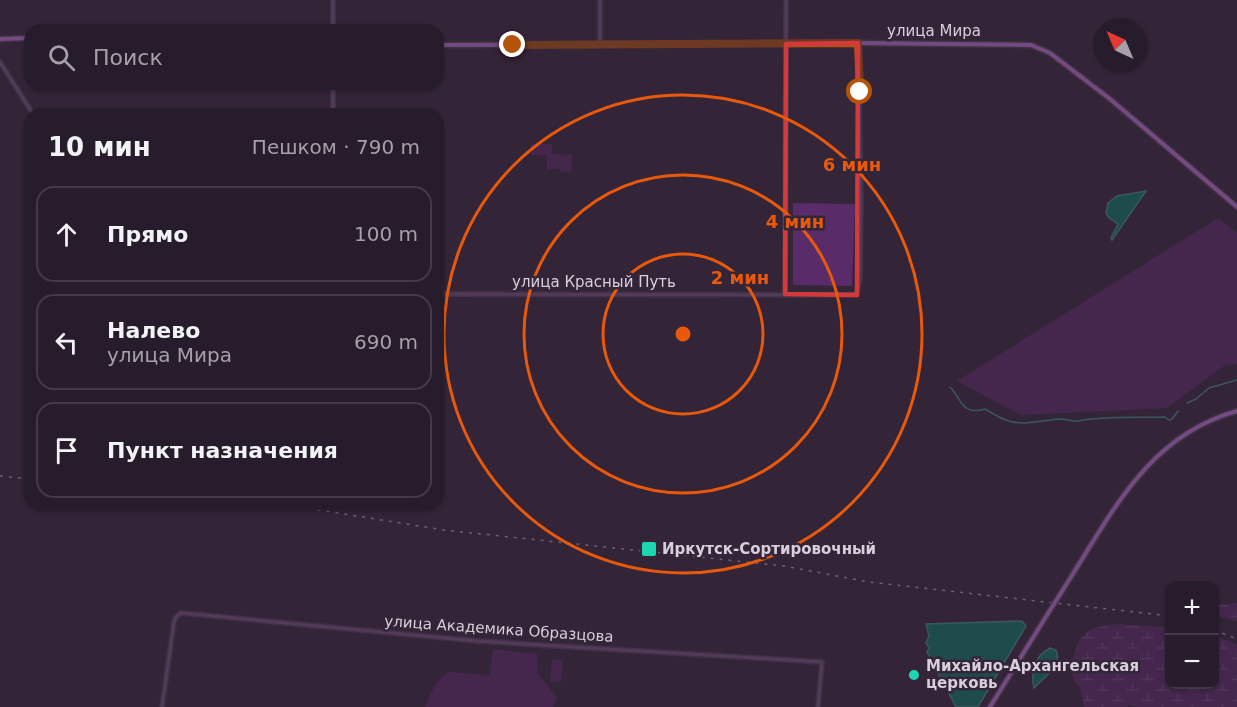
<!DOCTYPE html>
<html lang="ru">
<head>
<meta charset="utf-8">
<style>
	:root { --surface:#271c2b; --page:#332937; --text:#f1f3f6; --muted:#a4a1a9; --line:#433a47 }
	body { margin:0; font-family:"DejaVu Sans",sans-serif; background:var(--page); color:var(--text) }
	.controls { position:absolute; right:18px; bottom:18px; display:grid; overflow:hidden; border-radius:12px; box-shadow:0 2px 4px #0004 }
	.controls button { width:54px; height:54px; display:grid; place-items:center; padding:0; border:0; border-bottom:2px solid var(--line); background:var(--surface); color:var(--text); font:30px sans-serif }
	.compass { position:absolute; left:1093px; top:18px; width:54px; height:54px; border-radius:50%; background:var(--surface); box-shadow:0 2px 4px #0004; rotate:316deg }
	.stop { position:absolute; width:18px; height:18px; margin:-14px; border:4px solid #b45309; border-radius:50%; background:#fff }
	.stop.end { background:#b45309; border-color:#fff; box-shadow:0 2px 6px #0008 }
	.list { margin:0; padding:0; list-style:none }
	h2 { display:flex; justify-content:space-between; align-items:center; height:78px; margin:0; padding:0 24px; font-size:26px }
	h2 small { font-size:20px; font-weight:400; color:var(--muted) }
	.list li { display:grid; grid-template-columns:39px 1fr auto; gap:18px; align-items:center; box-sizing:border-box; height:96px; margin:0 12px 12px; padding:0 12px; border:2px solid var(--line); border-radius:18px }
	.list b { display:block; font-size:22px; white-space:nowrap }
	.list p { margin:0; font-size:20px; white-space:nowrap; color:var(--muted) }
	.list em { font-size:20px; font-style:normal; color:var(--muted) }
	.icon { flex:none; width:33px; height:33px; fill:none; stroke:currentColor; stroke-width:2; stroke-linecap:round; stroke-linejoin:round }
	.map { position:relative; flex:none; width:1237px; height:707px; overflow:hidden }
	.search { position:absolute; background:var(--surface); box-shadow:0 2px 4px #0004; left:24px; top:24px; width:420px; height:66px; display:flex; align-items:center; gap:15px; box-sizing:border-box; padding:0 21px; border-radius:18px; color:var(--muted); font-size:22px }
	.panel { position:absolute; background:var(--surface); box-shadow:0 2px 4px #0004; left:24px; top:108px; width:420px; height:402px; border-radius:18px }
	.map>svg:first-child { display:block }
	.green { fill:#592b69 }
	.wetland { fill:url(#wetland-marsh) }
	.water { fill:#037b64; stroke:#439488; stroke-width:1.5 }
	.lines { fill:none; stroke-linecap:round; stroke-linejoin:round }
	.stream { stroke:#439488; stroke-width:1.5 }
	.minor-casing { stroke:#4e4053; stroke-width:6 }
	.major-casing { stroke:#4e4053; stroke-width:7 }
	.minor { stroke:#765482; stroke-width:3 }
	.major { stroke:#bf78d9; stroke-width:4 }
	.rail { stroke:#b2a8b7; stroke-width:1.5; stroke-dasharray:3 6; stroke-linecap:butt }
	.major-bridge-casing { stroke:#4e4053; stroke-width:7; stroke-linecap:butt }
	.major-bridge { stroke:#bf78d9; stroke-width:4 }
	.route { stroke:#b45309; stroke-width:8 }
	.marked { fill:none; stroke:#d6393a; stroke-width:4.5; stroke-linejoin:round }
	.ring { fill:none; stroke:#e8590c; stroke-width:3 }
	.poi-dot { fill:#1ed5b1; stroke:#342539; stroke-width:2 }
	.labels { text-anchor:middle; dominant-baseline:central; stroke-width:5; stroke-linejoin:round; paint-order:stroke }
	.street-label { font-size:15px; fill:#d8cfdc; stroke:#342539 }
	.poi-label { font-size:15px; font-weight:bold; fill:#d8cfdc; stroke:#342539; text-anchor:start }
	.centre { fill:#e8590c; stroke:#342539; stroke-width:3 }
	.ring-label { font-size:18px; text-anchor:middle; font-weight:bold; fill:#e8590c; stroke:#342539; stroke-width:5; stroke-linejoin:round; paint-order:stroke }
</style>
</head>
<body>
<div class="map">
<svg width="1237" height="707" viewBox="0 0 1237 707">
	<defs>
		<pattern id="wetland-marsh" width="20" height="14" patternUnits="userSpaceOnUse" patternTransform="scale(1.5)"><rect width="20" height="14" fill="#592b69"/><path d="M1 5h8M5 5V1M11 12h8M15 12V8" fill="none" stroke="#70497e"/></pattern>
	</defs>
	<rect width="100%" height="100%" fill="#342539"/>
	<path class="green" d="M 531,144 L 552,144 L 552,154 L 572,155 L 571,172 L 561,172 L 560,169 L 549,169 L 547,171 L 547,155 L 531,155 Z
		M 793,203 L 855,204 L 852,286 L 793,285 Z
		M 1218,218 L 1237,233 L 1237,364 L 1224,366 L 1167,408 L 1021,415 L 957,381 Z
		M 493,649 L 537,654 L 538,674 L 557,697 L 553,707 L 425,707 L 436,683 L 448,672 L 489,675 Z
		M 552,659 L 563,660 L 561,682 L 550,681 Z"/>
	<path class="wetland" d="M 1237,603 L 1237,621 L 1215,615 L 1215,605 Z
		M 1118,624 L 1169,628 L 1170,684 L 1214,684 L 1215,636 L 1237,645 L 1237,707 L 1136,707 L 1129,705 L 1128,707 L 1084,707 C 1083,701 1082,694 1080,688 C 1078,684 1074,682 1073,677 C 1071,661 1076,638 1090,630 C 1099,626 1109,625 1118,624 Z"/>
	<path class="water" d="M 1146,191 L 1112,240 L 1111,238 L 1118,224 L 1109,218 L 1106,213 L 1108,203 L 1117,196 Z
		M 1022,621 L 1026,626 L 978,707 L 956,707 L 927,652 L 929,648 L 926,643 L 929,636 L 926,624 Z
		M 1050,648 L 1056,650 C 1063,666 1044,677 1034,688 C 1030,671 1035,656 1050,648 Z"/>
	<g class="lines">
		<path class="stream" d="M 950,387 C 962,399 961,416 985,409 C 993,414 1001,419 1009,421 C 1023,426 1044,420 1060,419 C 1066,419 1072,422 1078,421 C 1105,416 1136,418 1165,417 L 1169,420 L 1172,419 L 1178,411
			M 1187,403 L 1196,399 L 1209,388 L 1237,380"/>
		<g class="minor-casing">
			<path id="minor" d="M 333,0 L 333,30
				M 600,45 L 600,0
				M 0,62 L 33,114
				M 333,114 L 333,84
				M 438,294 L 857,295 L 860,277 L 861,198 L 858,43
				M 785,294 L 786,0
				M 162,707 L 174,622 L 176,617 L 181,613 L 477,641 L 822,662 L 818,707"/>
		</g>
		<g class="major-casing">
			<path id="major" d="M 0,39 L 30,38
				M 438,45 L 858,43 L 1031,45 L 1050,53 L 1110,99 L 1237,207
				M 1071,577 C 1115,507 1151,435 1237,411
				M 990,707 L 1047,615"/>
		</g>
		<use href="#minor" class="minor"/>
		<use href="#major" class="major"/>
		<path class="rail" d="M 0,476 L 30,479
			M 264,504 L 307,508 L 444,530 L 784,566 L 869,582 L 1170,616
			M 1214,630 L 1237,639"/>
		<g class="major-bridge-casing">
			<path id="major-bridge" d="M 1047,615 L 1071,577"/>
		</g>
		<use href="#major-bridge" class="major-bridge"/>
	</g>
	<g class="lines">
		<path class="route" d="M 513,45 L 858,43 L 860,92"/>
	</g>
	<path d="M0 0H1237V707H0ZM 858,43 L 857,295 L 785,294 L 786,44 Z" fill="#342539" fill-opacity=".55" fill-rule="evenodd"/>
	<path class="marked" d="M 858,43 L 857,295 L 785,294 L 786,44 Z"/>
	<g class="ring">
		<circle cx="683" cy="334" r="80"/>
		<circle cx="683" cy="334" r="159"/>
		<circle cx="683" cy="334" r="239"/>
	</g>
	<g class="poi-dot">
		<rect x="641" y="541" width="16" height="16" rx="3"/>
		<circle cx="914" cy="675" r="6"/>
	</g>
	<g class="labels">
		<g class="street-label">
			<text x="934" y="31">улица Мира</text>
			<text x="594" y="282">улица Красный Путь</text>
			<text transform="translate(499 629) rotate(4)">улица Академика Образцова</text>
		</g>
		<g class="poi-label">
			<text x="662" y="549">Иркутск-Сортировочный</text>
			<text x="926" y="666">Михайло-Архангельская<tspan x="926" dy="17">церковь</tspan></text>
		</g>
	</g>
	<circle cx="683" cy="334" r="9" class="centre"/>
	<g class="ring-label">
		<text x="852" y="171">6 мин</text>
		<text x="795" y="228">4 мин</text>
		<text x="740" y="284">2 мин</text>
	</g>
</svg>
<div class="controls">
<button>+</button>
<button>−</button>
</div>
<svg class="compass" viewBox="-18 -18 36 36"><path d="M0-13l5 13h-10z" fill="#e53935"/><path d="M0 13l5-13h-10z" fill="#a4a1a9"/></svg>
<div class="stop" style="left:860px;top:92px"></div>
<div class="stop end" style="left:513px;top:45px"></div>
<div class="search"><svg class="icon" aria-label="search" viewBox="0 0 24 24"><circle cx="10" cy="10" r="6"/><path d="M15 15l6 6"/></svg>Поиск</div>
<section class="panel">
<h2>10 мин<small>Пешком · 790 m</small></h2>
<ul class="list">
<li><svg class="icon" aria-label="ahead" viewBox="0 0 24 24"><path d="M12 20V5M6 11l6-6 6 6"/></svg><div><b>Прямо</b></div><em>100 m</em></li>
<li><svg class="icon" aria-label="left" viewBox="0 0 24 24"><path d="M17 20v-9H6M10 6l-5 5 5 5"/></svg><div><b>Налево</b><p>улица Мира</p></div><em>690 m</em></li>
<li><svg class="icon" aria-label="arrive" viewBox="0 0 24 24"><path d="M6 21V4h12l-3 4 3 4H6"/></svg><div><b>Пункт назначения</b></div></li>
</ul>
</section>
</div>
</body>
</html>
